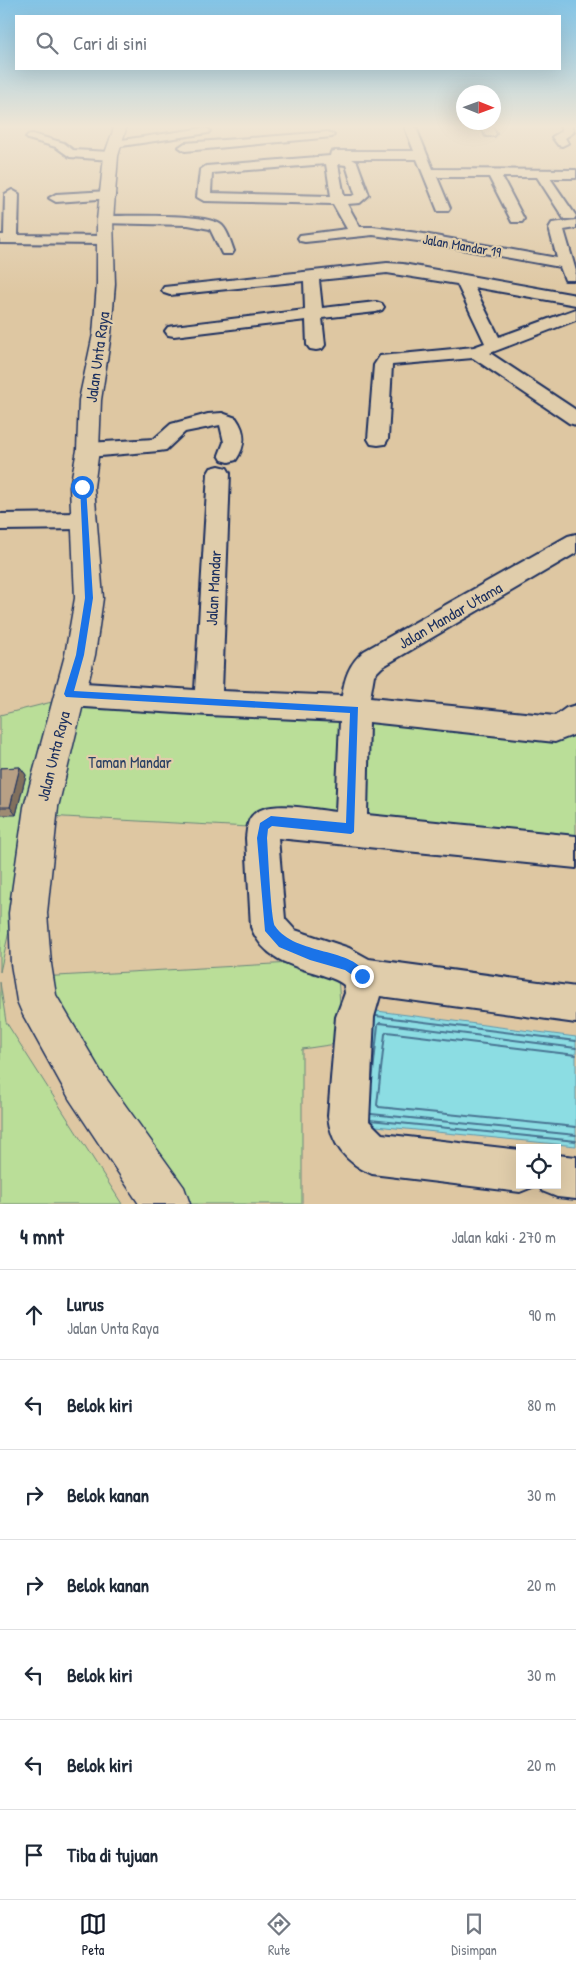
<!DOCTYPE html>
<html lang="id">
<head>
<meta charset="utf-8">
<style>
	:root { --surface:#fff; --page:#f6f6f7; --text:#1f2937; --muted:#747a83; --line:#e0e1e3; --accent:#111827 }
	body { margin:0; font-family:"Patrick Hand",sans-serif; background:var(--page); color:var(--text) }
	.controls { position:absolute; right:15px; bottom:15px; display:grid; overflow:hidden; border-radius:0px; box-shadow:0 5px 20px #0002 }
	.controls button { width:45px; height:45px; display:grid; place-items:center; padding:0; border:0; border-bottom:1px solid var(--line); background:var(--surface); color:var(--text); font:25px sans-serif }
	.compass { position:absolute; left:456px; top:85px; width:45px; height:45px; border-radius:50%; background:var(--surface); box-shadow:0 5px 20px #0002; rotate:91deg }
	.stop { position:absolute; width:15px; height:15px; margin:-11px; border:4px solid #1a73e8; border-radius:50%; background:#fff }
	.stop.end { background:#1a73e8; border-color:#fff; box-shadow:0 1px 5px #0008 }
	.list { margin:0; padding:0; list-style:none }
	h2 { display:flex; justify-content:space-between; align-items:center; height:65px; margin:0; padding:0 20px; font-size:21px }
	h2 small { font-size:16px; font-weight:400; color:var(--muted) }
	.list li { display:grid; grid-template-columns:32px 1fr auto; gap:15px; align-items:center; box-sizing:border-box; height:90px; padding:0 20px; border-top:1px solid var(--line) }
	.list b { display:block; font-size:19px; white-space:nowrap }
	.list p { margin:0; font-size:16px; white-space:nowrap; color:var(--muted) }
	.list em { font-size:16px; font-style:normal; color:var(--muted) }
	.icon { flex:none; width:28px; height:28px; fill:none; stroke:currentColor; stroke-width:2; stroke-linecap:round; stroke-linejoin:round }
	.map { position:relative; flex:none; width:576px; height:1204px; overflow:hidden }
	.search { position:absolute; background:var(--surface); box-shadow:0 5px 20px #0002; left:15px; right:15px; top:15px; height:55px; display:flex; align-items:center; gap:12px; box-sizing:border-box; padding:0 18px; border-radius:0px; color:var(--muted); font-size:19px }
	.sheet { height:695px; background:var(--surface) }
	nav { display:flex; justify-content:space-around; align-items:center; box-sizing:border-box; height:70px; border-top:1px solid var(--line); background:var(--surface); font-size:14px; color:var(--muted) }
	nav a { display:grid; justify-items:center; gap:2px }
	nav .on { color:var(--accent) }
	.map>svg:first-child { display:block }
	.green { fill:#bade98; stroke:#6a867b }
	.water { fill:#8cdde3; stroke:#5f97ae }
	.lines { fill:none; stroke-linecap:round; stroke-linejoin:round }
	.shore { stroke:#487593; stroke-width:2 }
	.street-casing { stroke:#1b2f5e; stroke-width:4 }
	.secondary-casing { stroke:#1b2f5e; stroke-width:3 }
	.street { fill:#e0cdab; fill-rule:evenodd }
	.secondary { fill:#e0cdab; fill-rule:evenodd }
	.wall { fill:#9e8a72; stroke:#1b2f5e }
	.shaded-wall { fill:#81705d; stroke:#1b2f5e }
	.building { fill:#b8a085; stroke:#1b2f5e }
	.route { fill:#1a73e8 }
	.labels { text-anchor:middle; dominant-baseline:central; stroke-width:4.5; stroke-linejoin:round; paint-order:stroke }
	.far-street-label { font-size:14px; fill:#1b2f5e; stroke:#e0cdab }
	.street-label { font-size:16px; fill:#1b2f5e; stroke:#e0cdab }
	.park-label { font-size:16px; fill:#2b4064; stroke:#e0cdab }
</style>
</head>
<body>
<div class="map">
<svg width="576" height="1204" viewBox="0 0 576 1204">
	<rect width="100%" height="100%" fill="#dec7a2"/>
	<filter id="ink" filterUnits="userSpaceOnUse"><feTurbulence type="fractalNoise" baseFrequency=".02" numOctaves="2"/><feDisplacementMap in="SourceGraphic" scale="10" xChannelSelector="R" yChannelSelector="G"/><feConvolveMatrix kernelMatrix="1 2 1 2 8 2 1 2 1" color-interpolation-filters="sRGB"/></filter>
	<g filter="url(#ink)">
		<path class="green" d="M 63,698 L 351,716 L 341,832 L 46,816 Z
			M 60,700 L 0,972 L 0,715 Z
			M 353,716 L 576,720 L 576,854 L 346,833 Z
			M 292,963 L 338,977 L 343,1043 L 302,1049 L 302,1204 L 170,1204 L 21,978 Z
			M 0,982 L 6,1022 L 122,1204 L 0,1204 Z"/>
		<path class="water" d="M 369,1010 L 576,1037 L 576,1146 L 356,1124 Z"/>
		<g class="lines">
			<path class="shore" d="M 376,1016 L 576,1041
				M 576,1055 L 387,1032 L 385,1034 L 377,1105 L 379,1107 L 576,1127
				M 372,1082 L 378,1025 L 380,1023 L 576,1048
				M 371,1114 L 576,1135
				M 370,1120 L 576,1141"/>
			<g class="street-casing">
				<path id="street" d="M 404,125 L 415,125 L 433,169 L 576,170 L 576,178 L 550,178 L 576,216 L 574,219 L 564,219 L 537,177 L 502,177 L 524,219 L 522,222 L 512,222 L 489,177 L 437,177 L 450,208 L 448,211 L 438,211 L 417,159 L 352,159 L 357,162 L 369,195 L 360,203 L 347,204 L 360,227 L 373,227 L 418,233 L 557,258 L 549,228 L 552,223 L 576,220 L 576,228 L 564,230 L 576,271 L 575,280 L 565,280 L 560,267 L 418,241 L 373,235 L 305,242 L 300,241 L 298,238 L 300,235 L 347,229 L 333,204 L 204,201 L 197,197 L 200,170 L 206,166 L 330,156 L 331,152 L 335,151 L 414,151 ZM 326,164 L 331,196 L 211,193 L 212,173 ZM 338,164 L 346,165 L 355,194 L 352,196 L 344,196 Z
					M 480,125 L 491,125 L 496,134 L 494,136 L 486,136 Z
					M 560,125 L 571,125 L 574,132 L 565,138 L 568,143 L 562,146 L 558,145 L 552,137 L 562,131 Z
					M 204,128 L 208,129 L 210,131 L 208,133 L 115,147 L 109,144 L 115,141 Z
					M 328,132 L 334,135 L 332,137 L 185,151 L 179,147 L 185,143 Z
					M 32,134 L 64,143 L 73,150 L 111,152 L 117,156 L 111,160 L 70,157 L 56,147 L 28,139 L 26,137 L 28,135 Z
					M 12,190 L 19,194 L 18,235 L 105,236 L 110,237 L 112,240 L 110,243 L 105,244 L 0,243 L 0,235 L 4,235 L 5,194 Z
					M 108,191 L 113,192 L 115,195 L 113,198 L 56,202 L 49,198 L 56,194 Z
					M 105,216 C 128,216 203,213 220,224 C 227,228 231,243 234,251 L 232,254 L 222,254 L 210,229 L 188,225 L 100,223 L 98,220 Z
					M 387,263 L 403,264 L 576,295 L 576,305 L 474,287 L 499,337 L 576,309 L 576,320 L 490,353 L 576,410 L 576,425 L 569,423 L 473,358 L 392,365 L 388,439 L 385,444 L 378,445 L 371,444 L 368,439 L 374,365 L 380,356 L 474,347 L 485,343 L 457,284 L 387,273 L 319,280 L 322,308 L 376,302 L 382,304 L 384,307 L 382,310 L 376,312 L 322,318 L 325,345 L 322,349 L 316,350 L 310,349 L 307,345 L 306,320 L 174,336 L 168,335 L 165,331 L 168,327 L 174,326 L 305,310 L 304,281 L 170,295 L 164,293 L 162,290 L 164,287 Z
					M 222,413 L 236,418 C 246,432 246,445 236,460 L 229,462 L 222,460 L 219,455 L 224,442 L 220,425 L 185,432 L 166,450 L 159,451 L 88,457 L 81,455 L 78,450 L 81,445 L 88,443 L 154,439 L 171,424 L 208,414 Z
					M 219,466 L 227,468 L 230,473 L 222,691 L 342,696 C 345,677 349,664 364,651 L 568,536 L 576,534 L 576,553 L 382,667 L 374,675 L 370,698 L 555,716 L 566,708 L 576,705 L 576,734 L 555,742 L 369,722 L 367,815 L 576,836 L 576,868 L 278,838 L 285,919 L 295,930 L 349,948 L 369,959 L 576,987 L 576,1023 L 380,996 L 374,1017 L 369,1121 L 382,1134 L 520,1150 L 520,1185 L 535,1186 L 520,1192 L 372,1174 C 346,1163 331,1144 328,1116 L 336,1017 L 345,993 L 344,985 C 337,979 328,977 319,974 C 289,965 263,958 251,927 L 246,838 C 247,831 247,821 252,816 C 267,798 315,810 336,812 L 340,721 L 208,715 L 69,706 L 59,702 L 55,694 L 59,686 L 69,682 L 195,690 L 208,473 L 211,468 Z
					M 83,513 L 91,515 L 94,521 L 91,527 L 83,529 L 0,530 L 0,514 Z
					M 557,1155 L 576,1157 L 576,1199 L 557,1197 L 542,1191 L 540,1185 L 557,1185 Z"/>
			</g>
			<g class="secondary-casing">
				<path id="secondary" d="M 115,125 L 127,125 L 118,156 L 113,220 L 115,284 L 111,334 L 101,400 L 99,450 L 94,487 L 103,598 L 95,655 L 58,807 L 47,913 L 51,964 L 56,995 L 100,1070 L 184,1187 L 190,1204 L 139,1204 L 70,1100 L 23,1015 L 17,1001 L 11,964 L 9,913 L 24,807 L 65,655 L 75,598 L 70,487 L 77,450 L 79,400 L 93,334 L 97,284 L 97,220 L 104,156 Z"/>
			</g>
			<use href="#street" class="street"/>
			<use href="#secondary" class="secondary"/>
		</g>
		<path class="wall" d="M 20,767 L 26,775 L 16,815 L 0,815 L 0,768 Z"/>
		<path class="shaded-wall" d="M 20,767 L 26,775 L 16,815 L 10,807 Z"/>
		<path class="building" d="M 20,767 L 10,807 L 0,807 L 0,768 Z"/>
	</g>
	<linearGradient id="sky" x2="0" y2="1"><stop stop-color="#83c4e6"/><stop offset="0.43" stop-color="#f0e6d5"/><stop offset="1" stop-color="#f0e6d5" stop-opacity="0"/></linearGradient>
	<rect width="576" height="294" fill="url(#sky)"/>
	<path class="route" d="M 80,485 L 86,487 L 93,598 L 84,655 L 74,691 L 358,707 L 354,832 L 351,834 L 272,826 L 268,829 L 267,838 C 268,851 271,919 275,926 C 295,956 355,947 367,976 L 366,981 L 362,982 L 345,970 L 310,960 L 279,947 L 265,931 L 257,838 L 260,823 L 271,816 L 346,823 L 350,713 L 66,697 L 64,694 L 76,655 L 85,598 Z"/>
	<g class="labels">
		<g class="far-street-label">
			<text transform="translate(462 245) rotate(10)">Jalan Mandar 19</text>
		</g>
		<g class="street-label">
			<text transform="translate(97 357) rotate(-82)">Jalan Unta Raya</text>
			<text transform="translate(213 588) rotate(-87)">Jalan Mandar</text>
			<text transform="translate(450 615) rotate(-30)">Jalan Mandar Utama</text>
			<text transform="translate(53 756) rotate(-76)">Jalan Unta Raya</text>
		</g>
		<g class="park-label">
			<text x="130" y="762">Taman Mandar</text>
		</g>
	</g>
</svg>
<div class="controls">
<button><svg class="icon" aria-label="locate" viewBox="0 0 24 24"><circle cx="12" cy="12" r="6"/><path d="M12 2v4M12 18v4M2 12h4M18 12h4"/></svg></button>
</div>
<svg class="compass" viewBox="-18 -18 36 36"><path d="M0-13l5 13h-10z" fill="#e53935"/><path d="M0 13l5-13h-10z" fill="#747a83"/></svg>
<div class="stop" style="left:82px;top:487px"></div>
<div class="stop end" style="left:362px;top:976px"></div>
<div class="search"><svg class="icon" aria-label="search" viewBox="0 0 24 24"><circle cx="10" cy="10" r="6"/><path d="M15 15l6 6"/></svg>Cari di sini</div>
</div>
<section class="sheet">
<h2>4 mnt<small>Jalan kaki · 270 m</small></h2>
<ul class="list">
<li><svg class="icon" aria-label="ahead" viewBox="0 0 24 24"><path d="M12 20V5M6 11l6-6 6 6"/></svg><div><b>Lurus</b><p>Jalan Unta Raya</p></div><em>90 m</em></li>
<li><svg class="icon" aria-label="left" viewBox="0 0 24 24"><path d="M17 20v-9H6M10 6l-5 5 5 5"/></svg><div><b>Belok kiri</b></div><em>80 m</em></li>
<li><svg class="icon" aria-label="right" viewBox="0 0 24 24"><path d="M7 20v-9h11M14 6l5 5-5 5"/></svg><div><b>Belok kanan</b></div><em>30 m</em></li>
<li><svg class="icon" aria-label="right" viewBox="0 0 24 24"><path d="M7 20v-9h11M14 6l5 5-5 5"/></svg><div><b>Belok kanan</b></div><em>20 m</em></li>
<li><svg class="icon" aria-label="left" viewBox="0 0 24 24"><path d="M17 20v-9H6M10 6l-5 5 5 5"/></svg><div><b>Belok kiri</b></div><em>30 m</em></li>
<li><svg class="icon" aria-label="left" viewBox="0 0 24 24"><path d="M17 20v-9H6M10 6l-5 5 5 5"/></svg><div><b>Belok kiri</b></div><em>20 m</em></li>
<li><svg class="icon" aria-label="arrive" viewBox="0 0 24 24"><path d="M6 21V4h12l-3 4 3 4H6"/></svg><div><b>Tiba di tujuan</b></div></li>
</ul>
</section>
<nav>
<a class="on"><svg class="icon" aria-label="map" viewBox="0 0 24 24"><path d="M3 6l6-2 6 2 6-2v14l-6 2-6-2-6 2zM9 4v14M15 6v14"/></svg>Peta</a>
<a><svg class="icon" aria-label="directions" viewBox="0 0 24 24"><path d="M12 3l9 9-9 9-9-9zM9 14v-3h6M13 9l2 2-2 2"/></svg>Rute</a>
<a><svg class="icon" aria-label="saved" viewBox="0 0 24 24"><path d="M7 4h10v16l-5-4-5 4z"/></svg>Disimpan</a>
</nav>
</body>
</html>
